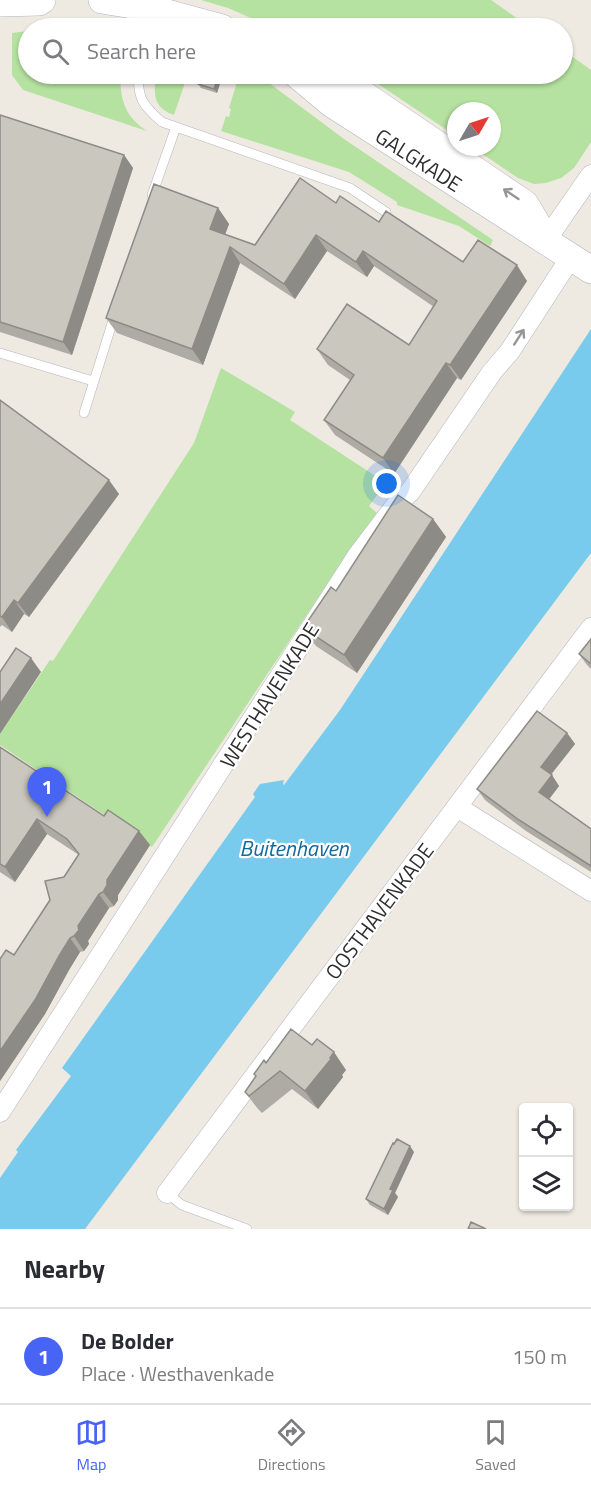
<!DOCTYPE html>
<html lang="en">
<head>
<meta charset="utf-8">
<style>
	:root { --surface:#fff; --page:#f7f7f7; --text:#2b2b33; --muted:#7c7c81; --line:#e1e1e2; --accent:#4764f5 }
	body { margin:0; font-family:"Titillium Web",sans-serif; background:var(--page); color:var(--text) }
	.controls { position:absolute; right:18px; bottom:18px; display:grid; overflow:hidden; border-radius:6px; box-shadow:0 2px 4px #0004 }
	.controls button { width:54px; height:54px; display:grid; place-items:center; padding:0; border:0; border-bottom:2px solid var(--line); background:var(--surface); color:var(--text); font:30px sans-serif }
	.compass { position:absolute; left:447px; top:102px; width:54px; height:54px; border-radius:50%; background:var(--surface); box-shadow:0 2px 4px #0004; rotate:51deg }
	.you { position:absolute; left:387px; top:484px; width:21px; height:21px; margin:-15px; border:4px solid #fff; border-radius:50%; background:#1a73e8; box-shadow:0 0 0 9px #1a73e833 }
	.badge { display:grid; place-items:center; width:39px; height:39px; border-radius:50%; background:var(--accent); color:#fff; font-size:20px; font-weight:700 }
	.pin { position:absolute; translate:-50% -50px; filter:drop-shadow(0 2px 3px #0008) }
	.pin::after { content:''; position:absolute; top:32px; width:21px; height:18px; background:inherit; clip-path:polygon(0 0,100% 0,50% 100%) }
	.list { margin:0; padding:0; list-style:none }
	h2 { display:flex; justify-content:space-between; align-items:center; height:78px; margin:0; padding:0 24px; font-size:26px }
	h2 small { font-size:20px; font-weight:400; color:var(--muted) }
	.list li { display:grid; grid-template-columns:39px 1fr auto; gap:18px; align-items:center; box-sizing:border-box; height:96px; padding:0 24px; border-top:2px solid var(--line) }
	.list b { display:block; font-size:22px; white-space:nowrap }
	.list p { margin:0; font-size:20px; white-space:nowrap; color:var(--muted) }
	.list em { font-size:20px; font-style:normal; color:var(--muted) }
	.icon { flex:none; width:33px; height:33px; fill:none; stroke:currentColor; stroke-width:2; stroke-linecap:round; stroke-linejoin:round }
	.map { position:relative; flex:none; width:591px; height:1229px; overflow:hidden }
	.search { position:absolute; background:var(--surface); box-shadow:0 2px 4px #0004; left:18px; right:18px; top:18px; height:66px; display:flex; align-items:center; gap:15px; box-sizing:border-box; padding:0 21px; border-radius:33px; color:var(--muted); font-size:22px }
	.sheet { height:174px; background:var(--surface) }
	nav { display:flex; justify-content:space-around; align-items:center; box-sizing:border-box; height:84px; border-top:2px solid var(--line); background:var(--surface); font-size:16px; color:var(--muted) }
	nav a { display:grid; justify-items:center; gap:3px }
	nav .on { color:var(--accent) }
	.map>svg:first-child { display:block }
	.green { fill:#b5e2a0 }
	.water { fill:#78cbec }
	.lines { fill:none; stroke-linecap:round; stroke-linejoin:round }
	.lane-casing { stroke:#b4b6c0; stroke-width:10 }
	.street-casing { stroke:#b4b6c0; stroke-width:21 }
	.secondary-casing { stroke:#b4b6c0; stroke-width:28 }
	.lane { stroke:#fff; stroke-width:9 }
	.street { stroke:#fff; stroke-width:20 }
	.secondary { stroke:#fff; stroke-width:27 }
	.wall { fill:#aeaba4 }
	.shaded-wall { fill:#8d8b86 }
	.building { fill:#cac7bf; stroke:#8d8b86; stroke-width:1.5 }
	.oneway { stroke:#969696 }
	.labels { text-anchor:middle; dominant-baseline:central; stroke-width:4.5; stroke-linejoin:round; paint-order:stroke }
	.street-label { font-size:21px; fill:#2e2e2e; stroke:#fff }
	.water-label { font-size:22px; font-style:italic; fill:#126a9d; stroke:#fff }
</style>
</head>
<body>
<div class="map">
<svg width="591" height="1229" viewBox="0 0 591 1229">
	<rect width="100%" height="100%" fill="#eee9e1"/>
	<path class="green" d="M 201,0 L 491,0 L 531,28 L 274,28 L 228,8 Z
		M 28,31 L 28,74 L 121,74 C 119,98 125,117 147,131 L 23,90 L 12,75 L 12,33 Z
		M 563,50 L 591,70 L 591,142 L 574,168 L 561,178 L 546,183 L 534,184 L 518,178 L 472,147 L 492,147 L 492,111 L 456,111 L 456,136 L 363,74 L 562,74 Z
		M 156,74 L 188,74 L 174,115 C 152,107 154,94 156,74 Z
		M 216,74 L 257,74 L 344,139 L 493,240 L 490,246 L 459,226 L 397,205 L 397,202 L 349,172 L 221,131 L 226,116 L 229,117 L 231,109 L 229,108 L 237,82 Z
		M 221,368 L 295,412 L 290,420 L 386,483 L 369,506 L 377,513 L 350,550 L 152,847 L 0,745 L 0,734 L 50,660 L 53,661 L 194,443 Z"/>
	<path class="water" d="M 591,329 L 591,553 L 85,1229 L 0,1229 L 0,1178 L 18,1152 L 16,1150 L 71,1076 L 62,1068 L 255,797 L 253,794 L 260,784 L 284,780 L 283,784 L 284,785 L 340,710 Z"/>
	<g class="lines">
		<g class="lane-casing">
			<path id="lane" d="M 142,28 L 145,9
				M 138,74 C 138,99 143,106 162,122 L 350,188 L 386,212
				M 152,195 L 176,127
				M 0,353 L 93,381
				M 84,413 L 115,314
				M 167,1193 L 182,1205 L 247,1229"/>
		</g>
		<g class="street-casing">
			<path id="street" d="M 546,240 L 591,175
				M 457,807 L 591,891
				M 0,1112 L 358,555 L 396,505 L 410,492 L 492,372 L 510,351 L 571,257
				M 167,1193 L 591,628"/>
		</g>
		<g class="secondary-casing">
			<g id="secondary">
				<path d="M 102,0 L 145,7 L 222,28"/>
				<path d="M 0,3 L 39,2 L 42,0"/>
				<path id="s1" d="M 296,74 L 332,104 L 591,270"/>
				<path d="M 333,74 L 525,204 L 544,236"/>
			</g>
		</g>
		<use href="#lane" class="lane"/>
		<use href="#street" class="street"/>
		<use href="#secondary" class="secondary"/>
	</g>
	<path class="wall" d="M 222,77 L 217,93 L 201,88 L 198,84 Z
		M 0,115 L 124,155 L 133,168 L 72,355 L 0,332 Z
		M 336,203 L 379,222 L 463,262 L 527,281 L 461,380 L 457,378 L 394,474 L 335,435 L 324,420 L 350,380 L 328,365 L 317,349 L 409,345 L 434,307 L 374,266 L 367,277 L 327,251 L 295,299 L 240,263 L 203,365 L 117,333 L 106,318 L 218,208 L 229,224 L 225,235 L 255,245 Z
		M 0,400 L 119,494 L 29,617 L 24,614 L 12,632 L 2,625 L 0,627 Z
		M 433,519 L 446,537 L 357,673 L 316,646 L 303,628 Z
		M 591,639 L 591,669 L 587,665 L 579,654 Z
		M 567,733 L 575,744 L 551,775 L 559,786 L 549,799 L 591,829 L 591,872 L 526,831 L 485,800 L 477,789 Z
		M 0,747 L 104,816 L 139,831 L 150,845 L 118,895 L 118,900 L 114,906 L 109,908 L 88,941 L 89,944 L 84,951 L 80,952 L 69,970 L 45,1014 L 0,1081 L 0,959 L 14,955 L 79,855 L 47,834 L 15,882 L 0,872 Z
		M 266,1063 L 346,1070 L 342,1075 L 343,1077 L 318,1109 L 292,1089 L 262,1113 L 258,1109 L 245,1092 L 256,1077 L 254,1074 Z
		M 414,1152 L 395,1193 L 398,1197 L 388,1215 L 370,1205 L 366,1199 Z"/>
	<path class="shaded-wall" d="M 219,74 L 222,77 L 217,93 L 214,89 Z
		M 124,155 L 133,168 L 72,355 L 63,342 Z
		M 218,208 L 229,224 L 221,245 L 210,229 Z
		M 316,235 L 327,251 L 295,299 L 284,284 Z
		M 230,247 L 240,263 L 203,365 L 192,349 Z
		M 363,251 L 374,266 L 367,277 L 356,262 Z
		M 517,265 L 527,281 L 461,380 L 450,365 Z
		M 446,363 L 457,378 L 394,474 L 383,458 Z
		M 109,480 L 119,494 L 29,617 L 18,603 Z
		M 433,519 L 446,537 L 357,673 L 344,655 Z
		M 14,600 L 24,614 L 12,632 L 2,617 Z
		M 31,658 L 41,672 L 0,734 L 0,704 Z
		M 567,733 L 575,744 L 548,778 L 541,767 Z
		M 552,775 L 559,786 L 547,802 L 539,792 Z
		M 37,819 L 47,834 L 15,882 L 5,867 Z
		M 139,831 L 150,845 L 118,895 L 118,900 L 114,906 L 103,892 L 107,880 Z
		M 99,894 L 109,908 L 88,941 L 89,944 L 84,951 L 74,936 L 78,926 Z
		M 70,938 L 80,952 L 69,970 L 45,1014 L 0,1081 L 0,1051 Z
		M 334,1052 L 346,1070 L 342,1075 L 343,1077 L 318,1109 L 305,1091 Z
		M 410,1146 L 414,1152 L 395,1193 L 398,1197 L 388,1215 L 384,1209 L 390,1189 Z"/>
	<path class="building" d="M 201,74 L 219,74 L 214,89 L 198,84 Z
		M 0,115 L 124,155 L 63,342 L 0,322 Z
		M 300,178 L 336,203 L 340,196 L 379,222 L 386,211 L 463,262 L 478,240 L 517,265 L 450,365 L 446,363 L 383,458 L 324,420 L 354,375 L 317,349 L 347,304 L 409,345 L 437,301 L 363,251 L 356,262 L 316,235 L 284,284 L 230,247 L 192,349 L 106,318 L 154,184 L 218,208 L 210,229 L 255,245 Z
		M 0,400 L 109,480 L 18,603 L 14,600 L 2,617 L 0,616 Z
		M 398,495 L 433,519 L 344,655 L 303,628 L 331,587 L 336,591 Z
		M 591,639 L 591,664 L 579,654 Z
		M 16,648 L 31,658 L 0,704 L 0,672 Z
		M 537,711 L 567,733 L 541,767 L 552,775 L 539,792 L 591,829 L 591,866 L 519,820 L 477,789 Z
		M 0,747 L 104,816 L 108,810 L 139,831 L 107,880 L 107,885 L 103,892 L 99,894 L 78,926 L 79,930 L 74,936 L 70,938 L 59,956 L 35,1000 L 0,1051 L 0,959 L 6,950 L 14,955 L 50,900 L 45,881 L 64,877 L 79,854 L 67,839 L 37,819 L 5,867 L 0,864 Z
		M 291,1029 L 312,1045 L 317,1039 L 334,1052 L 330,1058 L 331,1059 L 305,1091 L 280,1071 L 249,1096 L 245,1092 L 256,1076 L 254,1074 L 264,1060 L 266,1063 Z
		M 397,1139 L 410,1146 L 390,1189 L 393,1190 L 384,1209 L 366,1199 L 393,1143 L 394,1144 Z
		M 471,1222 L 486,1229 L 468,1229 Z"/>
	<defs><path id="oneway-shaft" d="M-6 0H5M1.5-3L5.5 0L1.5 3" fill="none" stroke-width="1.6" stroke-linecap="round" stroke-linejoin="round" transform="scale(1.5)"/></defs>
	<g class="oneway">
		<use href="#oneway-shaft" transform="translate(511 194) rotate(-146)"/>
		<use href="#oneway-shaft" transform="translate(519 337) rotate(-57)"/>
	</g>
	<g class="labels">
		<g class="street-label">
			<text stroke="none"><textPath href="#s1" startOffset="150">GALGKADE</textPath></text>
			<text transform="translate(269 695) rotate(-58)">WESTHAVENKADE</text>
			<text transform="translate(379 911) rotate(-53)">OOSTHAVENKADE</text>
		</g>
		<g class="water-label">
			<text x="294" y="848">Buitenhaven</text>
		</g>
	</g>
</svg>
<div class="controls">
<button><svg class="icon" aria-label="locate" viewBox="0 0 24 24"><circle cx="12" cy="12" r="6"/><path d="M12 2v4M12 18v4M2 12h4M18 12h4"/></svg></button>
<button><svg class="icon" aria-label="layers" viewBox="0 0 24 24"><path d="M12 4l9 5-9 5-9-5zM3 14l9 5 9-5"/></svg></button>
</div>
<svg class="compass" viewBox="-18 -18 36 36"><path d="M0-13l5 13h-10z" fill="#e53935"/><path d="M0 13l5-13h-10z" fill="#7c7c81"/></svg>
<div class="you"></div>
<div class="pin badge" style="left:47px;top:817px">1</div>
<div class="search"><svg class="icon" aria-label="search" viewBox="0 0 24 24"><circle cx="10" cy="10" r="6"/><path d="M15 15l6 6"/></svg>Search here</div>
</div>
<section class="sheet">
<h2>Nearby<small></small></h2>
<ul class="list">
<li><span class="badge">1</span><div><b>De Bolder</b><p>Place · Westhavenkade</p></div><em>150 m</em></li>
</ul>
</section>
<nav>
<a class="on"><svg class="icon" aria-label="map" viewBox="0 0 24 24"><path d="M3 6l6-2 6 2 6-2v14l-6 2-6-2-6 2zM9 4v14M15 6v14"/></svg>Map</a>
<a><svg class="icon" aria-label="directions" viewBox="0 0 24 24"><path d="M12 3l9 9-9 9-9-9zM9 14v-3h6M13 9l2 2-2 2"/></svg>Directions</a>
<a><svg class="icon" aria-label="saved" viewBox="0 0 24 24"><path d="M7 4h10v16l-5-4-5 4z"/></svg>Saved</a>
</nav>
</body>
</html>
